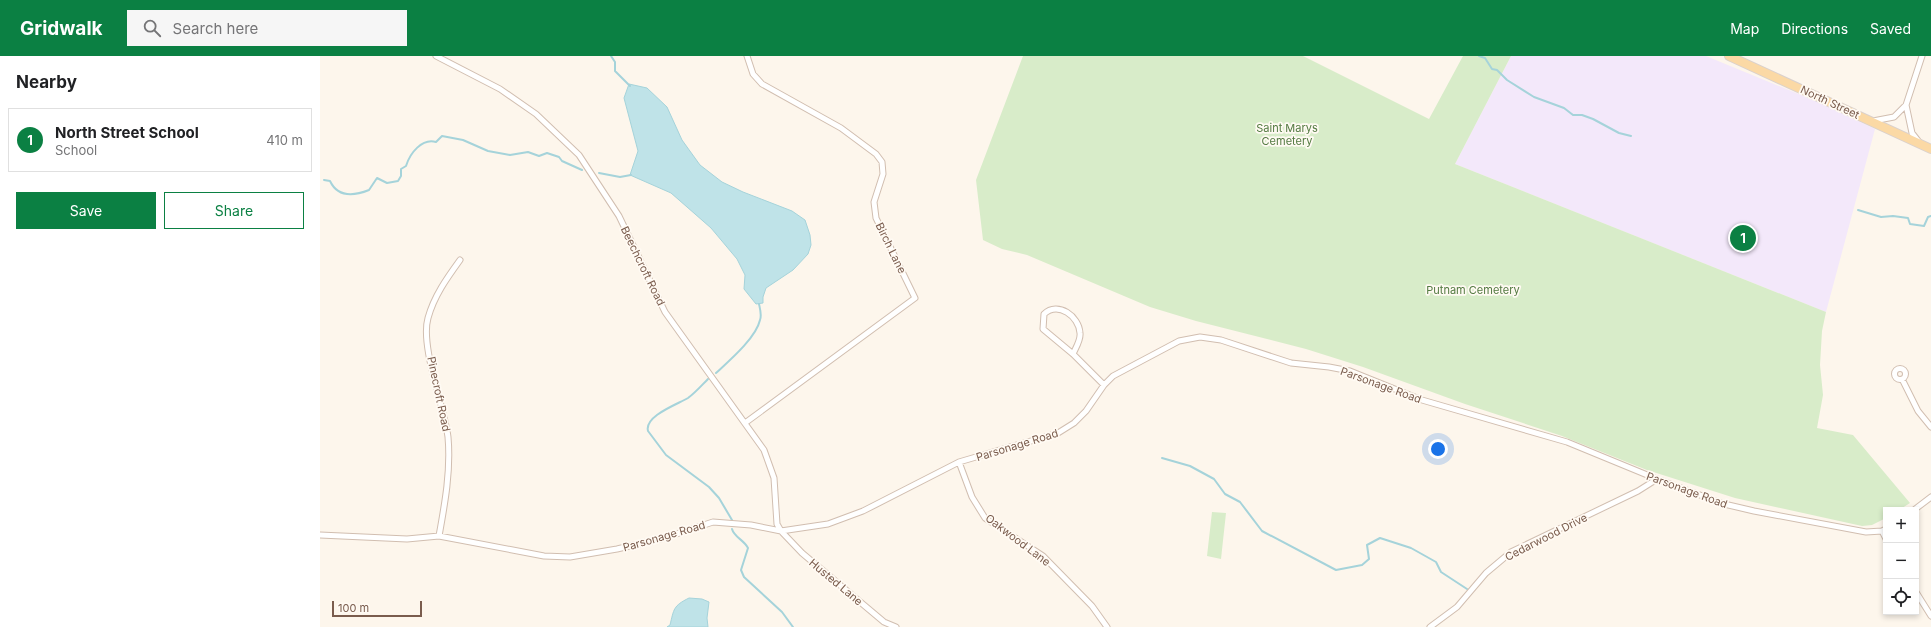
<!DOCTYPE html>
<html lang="en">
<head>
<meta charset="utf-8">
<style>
	:root { --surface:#fff; --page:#f6f6f6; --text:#202124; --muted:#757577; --line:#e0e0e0; --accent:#0b8043 }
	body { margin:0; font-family:Inter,sans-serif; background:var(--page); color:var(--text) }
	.controls { position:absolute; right:12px; bottom:12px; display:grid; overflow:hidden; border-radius:0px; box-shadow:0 2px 6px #0003 }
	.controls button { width:36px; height:36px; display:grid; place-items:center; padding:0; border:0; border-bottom:1px solid var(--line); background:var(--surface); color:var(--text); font:20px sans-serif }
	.scale { position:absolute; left:12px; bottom:10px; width:90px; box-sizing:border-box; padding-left:4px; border:2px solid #7a5c4d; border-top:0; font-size:11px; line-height:14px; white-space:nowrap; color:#7a5c4d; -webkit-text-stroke:3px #fffaf3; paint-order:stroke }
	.you { position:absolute; left:1118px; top:393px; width:14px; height:14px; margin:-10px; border:3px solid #fff; border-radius:50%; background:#1a73e8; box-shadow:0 0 0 6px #1a73e833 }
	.badge { display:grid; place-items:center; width:26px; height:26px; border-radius:50%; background:var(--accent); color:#fff; font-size:13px; font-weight:700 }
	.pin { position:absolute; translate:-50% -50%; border:2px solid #fff; box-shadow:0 1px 4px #0006 }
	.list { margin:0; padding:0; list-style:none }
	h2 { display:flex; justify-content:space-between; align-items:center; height:52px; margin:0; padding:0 16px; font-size:17px }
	h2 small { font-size:13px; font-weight:400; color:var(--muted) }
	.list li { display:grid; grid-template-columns:26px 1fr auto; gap:12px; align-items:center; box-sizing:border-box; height:64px; margin:0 8px 8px; padding:0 8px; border:1px solid var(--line); border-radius:0px }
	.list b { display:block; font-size:15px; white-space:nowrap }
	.list p { margin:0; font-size:13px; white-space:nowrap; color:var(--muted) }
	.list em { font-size:13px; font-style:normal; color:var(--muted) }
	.actions { display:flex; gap:8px; padding:12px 16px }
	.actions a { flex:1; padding:9px 0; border:1px solid var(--accent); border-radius:0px; text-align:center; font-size:14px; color:var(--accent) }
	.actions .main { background:var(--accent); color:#fff }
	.icon { flex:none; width:22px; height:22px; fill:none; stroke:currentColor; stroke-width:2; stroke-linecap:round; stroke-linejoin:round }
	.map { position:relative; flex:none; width:1611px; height:571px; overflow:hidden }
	header { display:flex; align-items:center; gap:24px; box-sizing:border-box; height:56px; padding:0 20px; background:var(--accent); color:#fff }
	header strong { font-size:19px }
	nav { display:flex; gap:22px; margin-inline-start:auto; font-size:14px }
	.search { width:280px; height:36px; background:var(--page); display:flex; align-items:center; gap:10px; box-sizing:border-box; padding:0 14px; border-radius:0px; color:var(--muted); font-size:15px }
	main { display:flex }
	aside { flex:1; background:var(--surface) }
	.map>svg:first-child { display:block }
	.education { fill:#f3e8fa }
	.green { fill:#d8ecc9 }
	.water { fill:#bfe3e8; stroke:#a5d3da }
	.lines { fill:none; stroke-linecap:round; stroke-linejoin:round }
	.stream { stroke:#a5d3da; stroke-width:2 }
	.street-casing { stroke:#d1beb0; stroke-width:7 }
	.primary-casing { stroke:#dad1cd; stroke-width:10 }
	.street { stroke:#fff; stroke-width:5 }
	.primary { stroke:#fbd9a5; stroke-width:8 }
	.labels { text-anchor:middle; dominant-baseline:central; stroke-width:3.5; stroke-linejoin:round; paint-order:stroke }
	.street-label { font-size:11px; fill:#7a5c4d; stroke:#fffaf3 }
	.park-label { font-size:11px; fill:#537a41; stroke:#fffaf3 }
</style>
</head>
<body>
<header>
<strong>Gridwalk</strong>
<div class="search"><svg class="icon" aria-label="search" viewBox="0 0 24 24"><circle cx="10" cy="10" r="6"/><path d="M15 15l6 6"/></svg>Search here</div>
<nav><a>Map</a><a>Directions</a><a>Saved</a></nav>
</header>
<main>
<aside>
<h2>Nearby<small></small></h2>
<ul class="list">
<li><span class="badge">1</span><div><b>North Street School</b><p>School</p></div><em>410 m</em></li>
</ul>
<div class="actions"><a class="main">Save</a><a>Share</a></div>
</aside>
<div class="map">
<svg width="1611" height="571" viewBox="0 0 1611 571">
	<rect width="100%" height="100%" fill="#fdf6ec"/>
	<path class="education" d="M 1191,0 L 1386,0 L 1498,46 L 1555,73 L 1506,256 L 1135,108 Z"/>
	<path class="green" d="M 703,0 L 983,0 L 1109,63 L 1143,0 L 1191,0 L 1135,108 L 1506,256 L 1502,275 L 1500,309 L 1503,339 L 1497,372 L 1533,379 L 1590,447 L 1579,454 L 1566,454 L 1566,462 L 1552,469 L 1542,470 L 1415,442 L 1327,414 L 1242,380 L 1145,348 L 1043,311 L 986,293 L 876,265 L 830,251 L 707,199 L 682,193 L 663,184 L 656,124 Z
		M 892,456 L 906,457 L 901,503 L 887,500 Z"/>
	<path class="water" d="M 309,28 L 327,32 L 347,51 L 362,84 L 380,109 L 402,126 L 423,136 L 472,155 L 485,164 L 490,179 L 491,189 L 488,198 L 473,214 L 446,232 L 443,241 L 443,247 L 436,248 L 424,233 L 425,219 L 417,203 L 391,172 L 351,137 L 310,119 L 318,95 L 304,42 Z
		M 369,542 L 382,543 L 389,546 L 387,562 L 388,571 L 347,571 L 350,569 C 354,553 353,550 369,542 Z"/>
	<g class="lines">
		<path class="stream" d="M 291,0 L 295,6 L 295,15 L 310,30
			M 1159,0 L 1165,2 L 1172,13 L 1177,14 L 1187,24 L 1214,41 L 1244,52 L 1253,59 L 1262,59 L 1273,63 L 1299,77 L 1311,80
			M 279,117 L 300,121 L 311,119
			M 4,124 L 10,125 C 18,142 34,140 49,134 L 57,122 L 67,127 L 78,125 L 81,120 L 81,113 L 86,110 C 90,97 102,82 116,86 L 122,80 L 143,84 L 168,95 L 190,99 L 208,96 L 219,100 L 227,97 L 239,101 L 242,105 L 262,114
			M 1538,154 L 1561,161 L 1573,160 L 1588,162 L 1590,168 L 1604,170 L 1608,161 L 1611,160
			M 396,317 C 409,305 436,282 440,264 C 442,259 440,253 439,248
			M 388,323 C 382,329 375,337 368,342 C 358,348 324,360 328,375 L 346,399 L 389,431 L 399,442 L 412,464
			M 842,402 L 870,410 L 894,423 L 905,438 L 920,446 L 942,475 L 1016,514 L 1042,509 L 1049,503 L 1047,489 L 1060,482 L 1091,492 L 1116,506 L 1121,516 L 1147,533
			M 412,473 C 414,481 424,484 428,492 L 421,514 L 424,521 L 462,556 L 473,571"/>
		<g class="street-casing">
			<path id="street" d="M 116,0 L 180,33 L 216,58 L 259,99 L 299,160 L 345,256 L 444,394 L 454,422 L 457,468 L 461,475 L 482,497 L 564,566 L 576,571
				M 1586,49 L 1592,77 L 1599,86
				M 1553,65 L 1574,61 L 1586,49 L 1602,0
				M 753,298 C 756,291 761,284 760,277 C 759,260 738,245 724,258 L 723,273 L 753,298 L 784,329
				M1574.5 318a5.5 5.5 0 1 1 11 0a5.5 5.5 0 1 1-11 0Z
				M 1582,323 L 1598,355 L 1611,371
				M 425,367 L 595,242 L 556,162 L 554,146 L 563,118 L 562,106 L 556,98 L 521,72 L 442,28 L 433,18 L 427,0
				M 639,406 L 652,441 L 665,462 L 723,500 L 772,550 L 787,571
				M 1594,454 L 1611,441
				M 1562,475 L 1566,483
				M 0,479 L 87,483 L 119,480 L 224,500 L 250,501 L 297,493 L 344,482 L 393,466 L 431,469 L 461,475 L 508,468 L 543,455 L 639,406 L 738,377 L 754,367 L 766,355 L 784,329 L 793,320 L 859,285 L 880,281 L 901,284 L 971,307 L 1009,311 L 1030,315 L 1102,344 L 1247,386 L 1337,423 L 1404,448 L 1434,455 L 1546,476 L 1562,475 L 1566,473
				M 119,480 C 125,447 131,414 128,381 C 124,350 100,290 108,262 C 114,240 127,222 140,204
				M 1596,536 L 1611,560
				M 1110,571 L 1137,551 L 1166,517 L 1191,496 L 1318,435 L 1337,423"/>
		</g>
		<g class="primary-casing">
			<path id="primary" d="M 1409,0 L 1611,93"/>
		</g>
		<use href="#street" class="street"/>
		<use href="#primary" class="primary"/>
	</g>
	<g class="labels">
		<g class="street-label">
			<text transform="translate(1510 46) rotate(25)">North Street</text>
			<text transform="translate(571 192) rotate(64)">Birch Lane</text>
			<text transform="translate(323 210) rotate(64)">Beechcroft Road</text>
			<text transform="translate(1061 329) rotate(20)">Parsonage Road</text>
			<text transform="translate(119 338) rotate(78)">Pinecroft Road</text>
			<text transform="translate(697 389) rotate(-17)">Parsonage Road</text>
			<text transform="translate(1367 434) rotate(20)">Parsonage Road</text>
			<text transform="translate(344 480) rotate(-16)">Parsonage Road</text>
			<text transform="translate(1226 481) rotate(-27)">Cedarwood Drive</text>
			<text transform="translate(698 484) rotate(37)">Oakwood Lane</text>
			<text transform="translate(516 526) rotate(40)">Husted Lane</text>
		</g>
		<g class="park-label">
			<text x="967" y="72">Saint Marys<tspan x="967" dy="13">Cemetery</tspan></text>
			<text x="1153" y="234">Putnam Cemetery</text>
		</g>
	</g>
</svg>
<div class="controls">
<button>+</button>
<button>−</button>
<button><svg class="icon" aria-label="locate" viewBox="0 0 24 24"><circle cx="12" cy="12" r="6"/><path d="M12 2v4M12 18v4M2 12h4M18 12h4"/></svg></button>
</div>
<div class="scale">100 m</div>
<div class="you"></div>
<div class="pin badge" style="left:1423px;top:182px">1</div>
</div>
</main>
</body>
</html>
